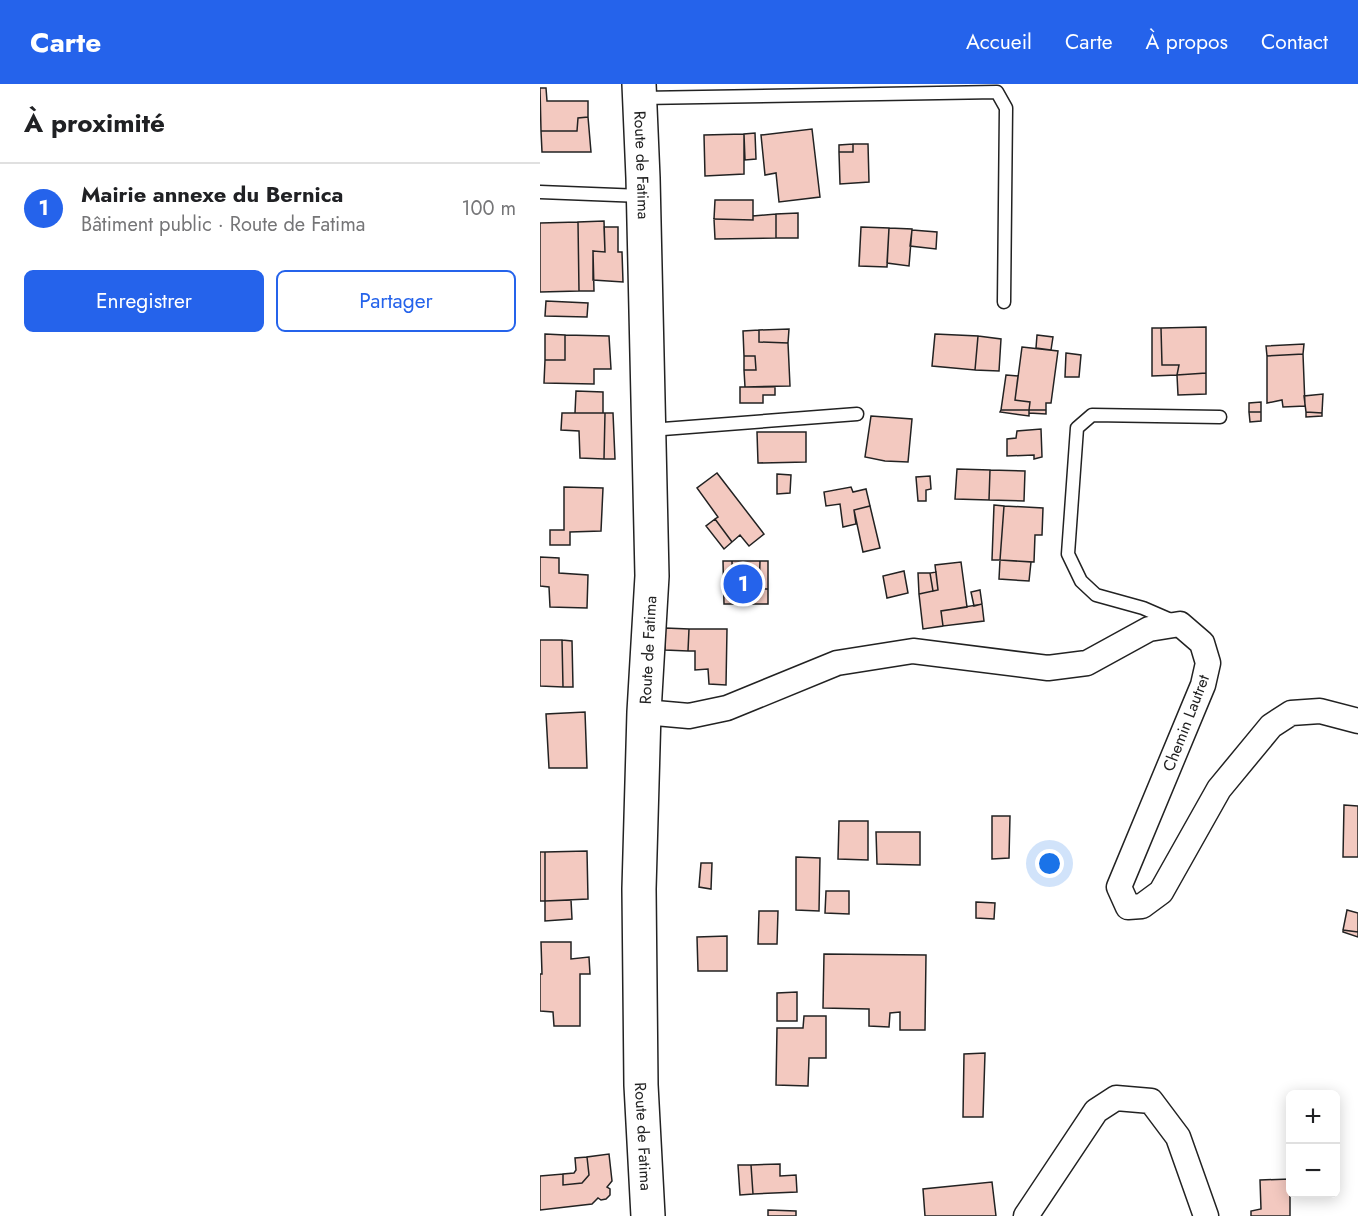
<!DOCTYPE html>
<html lang="fr">
<head>
<meta charset="utf-8">
<style>
	:root { --surface:#fff; --page:#f6f6f6; --text:#202124; --muted:#757577; --line:#e0e0e0; --accent:#2563eb }
	body { margin:0; font-family:Jost,sans-serif; background:var(--page); color:var(--text) }
	.controls { position:absolute; right:18px; bottom:18px; display:grid; overflow:hidden; border-radius:9px; box-shadow:0 3px 15px #0003 }
	.controls button { width:54px; height:54px; display:grid; place-items:center; padding:0; border:0; border-bottom:2px solid var(--line); background:var(--surface); color:var(--text); font:30px sans-serif }
	.you { position:absolute; left:510px; top:780px; width:21px; height:21px; margin:-15px; border:4px solid #fff; border-radius:50%; background:#1a73e8; box-shadow:0 0 0 9px #1a73e833 }
	.badge { display:grid; place-items:center; width:39px; height:39px; border-radius:50%; background:var(--accent); color:#fff; font-size:20px; font-weight:700 }
	.pin { position:absolute; translate:-50% -50%; border:3px solid #fff; box-shadow:0 2px 6px #0006 }
	.list { margin:0; padding:0; list-style:none }
	h2 { display:flex; justify-content:space-between; align-items:center; height:78px; margin:0; padding:0 24px; font-size:26px }
	h2 small { font-size:20px; font-weight:400; color:var(--muted) }
	.list li { display:grid; grid-template-columns:39px 1fr auto; gap:18px; align-items:center; box-sizing:border-box; height:90px; padding:0 24px; border-top:2px solid var(--line) }
	.list b { display:block; font-size:22px; white-space:nowrap }
	.list p { margin:0; font-size:20px; white-space:nowrap; color:var(--muted) }
	.list em { font-size:20px; font-style:normal; color:var(--muted) }
	.actions { display:flex; gap:12px; padding:18px 24px }
	.actions a { flex:1; padding:14px 0; border:2px solid var(--accent); border-radius:9px; text-align:center; font-size:21px; color:var(--accent) }
	.actions .main { background:var(--accent); color:#fff }
	.map { position:relative; flex:none; width:818px; height:1132px; overflow:hidden }
	header { display:flex; align-items:center; gap:36px; box-sizing:border-box; height:84px; padding:0 30px; background:var(--accent); color:#fff }
	header strong { font-size:28px }
	nav { display:flex; gap:33px; margin-inline-start:auto; font-size:21px }
	main { display:flex }
	aside { flex:1; background:var(--surface) }
	.map>svg:first-child { display:block }
	.building { fill:#f3c9c0; stroke:#222; stroke-width:1.5 }
	.lines { fill:none; stroke-linecap:round; stroke-linejoin:round }
	.lane-casing { stroke:#222; stroke-width:15 }
	.street-casing { stroke:#222; stroke-width:27 }
	.primary-casing { stroke:#222; stroke-width:36 }
	.lane { stroke:#fff; stroke-width:12 }
	.street { stroke:#fff; stroke-width:24 }
	.primary { stroke:#fff; stroke-width:33 }
	.labels { text-anchor:middle; dominant-baseline:central; stroke-width:4.5; stroke-linejoin:round; paint-order:stroke }
	.street-label { font-size:16px; fill:#222; stroke:#fff }
</style>
</head>
<body>
<header>
<strong>Carte</strong>
<nav><a>Accueil</a><a>Carte</a><a>À propos</a><a>Contact</a></nav>
</header>
<main>
<aside>
<h2>À proximité<small></small></h2>
<ul class="list">
<li><span class="badge">1</span><div><b>Mairie annexe du Bernica</b><p>Bâtiment public · Route de Fatima</p></div><em>100 m</em></li>
</ul>
<div class="actions"><a class="main">Enregistrer</a><a>Partager</a></div>
</aside>
<div class="map">
<svg width="818" height="1132" viewBox="0 0 818 1132">
	<rect width="100%" height="100%" fill="#fff"/>
	<path class="building" d="M 0,4 L 6,4 L 7,17 L 48,17 L 48,33 L 38,34 L 37,47 L 1,47 Z
		M 48,33 L 51,68 L 2,68 L 1,47 L 37,47 L 38,34 Z
		M 272,45 L 280,113 L 239,118 L 236,89 L 225,91 L 221,51 Z
		M 215,49 L 216,75 L 205,76 L 204,50 Z
		M 204,50 L 204,90 L 165,92 L 164,51 Z
		M 313,60 L 313,68 L 299,68 L 299,61 Z
		M 313,60 L 328,60 L 329,98 L 300,100 L 299,68 L 313,68 Z
		M 175,116 L 213,116 L 213,136 L 174,135 Z
		M 258,129 L 258,154 L 236,154 L 236,130 Z
		M 236,130 L 236,154 L 175,155 L 174,135 L 213,136 L 213,132 Z
		M 64,137 L 65,168 L 53,167 L 54,207 L 39,207 L 38,138 Z
		M 38,138 L 39,207 L 0,208 L 0,139 Z
		M 64,143 L 78,143 L 78,168 L 82,168 L 83,198 L 53,196 L 53,167 L 65,168 Z
		M 321,143 L 349,144 L 347,183 L 319,182 Z
		M 349,144 L 372,145 L 369,182 L 347,179 Z
		M 372,146 L 397,148 L 396,165 L 370,162 Z
		M 6,217 L 48,219 L 47,233 L 5,232 Z
		M 666,243 L 666,289 L 637,291 L 639,281 L 622,281 L 621,244 Z
		M 612,244 L 621,244 L 622,281 L 639,281 L 637,291 L 612,292 Z
		M 249,245 L 248,259 L 219,258 L 219,246 Z
		M 219,246 L 219,258 L 248,259 L 250,302 L 205,303 L 204,286 L 216,286 L 215,272 L 204,272 L 203,247 Z
		M 5,250 L 25,251 L 25,276 L 5,276 Z
		M 395,250 L 438,252 L 435,286 L 392,282 Z
		M 25,251 L 69,252 L 71,285 L 54,285 L 54,300 L 4,299 L 5,276 L 25,276 Z
		M 497,251 L 513,253 L 511,266 L 496,264 Z
		M 438,252 L 461,255 L 459,287 L 435,286 Z
		M 764,260 L 763,270 L 727,272 L 726,262 Z
		M 482,263 L 518,267 L 511,319 L 506,319 L 506,326 L 489,326 L 490,318 L 475,316 Z
		M 526,269 L 541,271 L 539,293 L 525,293 Z
		M 763,270 L 765,322 L 743,323 L 742,316 L 727,319 L 727,272 Z
		M 204,272 L 215,272 L 216,286 L 204,286 Z
		M 666,289 L 666,310 L 638,311 L 637,291 Z
		M 466,291 L 478,292 L 475,316 L 490,318 L 489,326 L 461,326 Z
		M 200,303 L 235,303 L 235,311 L 223,311 L 223,319 L 200,319 Z
		M 36,307 L 63,308 L 63,329 L 35,329 Z
		M 783,310 L 782,329 L 766,328 L 764,312 Z
		M 721,318 L 721,328 L 709,328 L 709,319 Z
		M 461,326 L 489,326 L 489,332 L 460,328 Z
		M 489,326 L 506,326 L 506,330 L 489,329 Z
		M 709,328 L 721,328 L 721,337 L 710,338 Z
		M 766,328 L 782,329 L 782,332 L 766,333 Z
		M 22,329 L 65,329 L 64,375 L 40,374 L 39,347 L 21,346 Z
		M 65,329 L 73,329 L 75,375 L 64,375 Z
		M 331,332 L 372,335 L 368,378 L 345,377 L 325,373 Z
		M 501,345 L 502,373 L 494,375 L 494,371 L 467,372 L 467,355 L 476,354 L 477,347 Z
		M 217,348 L 266,348 L 266,378 L 218,379 Z
		M 417,385 L 450,386 L 449,416 L 415,415 Z
		M 450,386 L 485,387 L 484,417 L 449,416 Z
		M 177,389 L 224,450 L 209,462 L 200,451 L 192,458 L 175,435 L 178,433 L 157,404 Z
		M 237,390 L 251,391 L 250,409 L 237,410 Z
		M 390,392 L 391,405 L 386,406 L 386,417 L 378,417 L 376,393 Z
		M 24,403 L 63,404 L 61,447 L 30,448 L 30,461 L 10,461 L 10,446 L 24,446 Z
		M 311,403 L 313,408 L 326,405 L 330,422 L 314,426 L 316,440 L 303,443 L 300,420 L 286,422 L 284,408 Z
		M 454,421 L 464,422 L 460,476 L 452,476 Z
		M 330,422 L 340,464 L 323,468 L 314,426 Z
		M 464,422 L 503,424 L 502,451 L 495,451 L 494,478 L 460,476 Z
		M 175,435 L 192,458 L 184,465 L 166,442 Z
		M 0,473 L 19,474 L 19,489 L 48,491 L 47,524 L 10,523 L 9,503 L 0,502 Z
		M 460,476 L 491,478 L 489,497 L 459,495 Z
		M 183,477 L 192,477 L 193,520 L 184,520 Z
		M 192,477 L 220,477 L 219,505 L 228,505 L 228,520 L 193,520 Z
		M 220,477 L 228,477 L 228,505 L 219,505 Z
		M 421,478 L 427,523 L 401,527 L 403,542 L 383,545 L 379,510 L 398,506 L 395,481 Z
		M 364,487 L 368,509 L 347,514 L 343,492 Z
		M 396,488 L 398,506 L 393,507 L 390,489 Z
		M 378,489 L 390,489 L 393,507 L 379,510 Z
		M 440,506 L 442,520 L 434,522 L 431,508 Z
		M 442,520 L 444,537 L 403,542 L 401,527 Z
		M 125,544 L 149,545 L 148,567 L 125,566 Z
		M 149,545 L 187,545 L 186,601 L 169,600 L 168,585 L 155,586 L 155,567 L 148,567 Z
		M 0,556 L 22,556 L 23,603 L 0,602 Z
		M 22,556 L 32,557 L 33,603 L 23,603 Z
		M 45,628 L 47,684 L 9,684 L 6,630 Z
		M 804,721 L 818,722 L 818,773 L 803,773 Z
		M 452,732 L 470,732 L 469,774 L 452,775 Z
		M 299,737 L 328,737 L 328,776 L 298,775 Z
		M 336,748 L 380,748 L 380,781 L 337,780 Z
		M 47,767 L 48,815 L 5,817 L 5,768 Z
		M 0,768 L 5,768 L 5,817 L 0,817 Z
		M 256,773 L 280,774 L 279,827 L 256,826 Z
		M 161,779 L 172,779 L 171,805 L 159,803 Z
		M 286,807 L 309,807 L 309,830 L 285,829 Z
		M 31,816 L 32,835 L 5,837 L 5,817 Z
		M 436,818 L 455,819 L 454,835 L 436,834 Z
		M 807,826 L 818,829 L 818,848 L 803,846 Z
		M 219,827 L 238,827 L 237,860 L 218,860 Z
		M 803,846 L 818,848 L 818,853 L 803,848 Z
		M 187,852 L 187,887 L 158,887 L 157,853 Z
		M 1,858 L 31,858 L 31,875 L 49,873 L 50,890 L 40,890 L 40,942 L 14,942 L 13,928 L 0,927 L 0,890 L 2,890 Z
		M 284,870 L 386,871 L 385,946 L 360,946 L 360,928 L 350,929 L 349,943 L 329,942 L 329,925 L 283,924 Z
		M 257,908 L 257,937 L 237,937 L 237,909 Z
		M 264,932 L 286,932 L 286,974 L 269,974 L 268,1002 L 236,1001 L 237,944 L 263,944 Z
		M 445,969 L 443,1033 L 423,1033 L 424,970 Z
		M 69,1070 L 72,1097 L 67,1103 L 70,1105 L 70,1111 L 66,1115 L 61,1116 L 58,1114 L 52,1120 L 0,1126 L 0,1092 L 23,1090 L 23,1101 L 42,1099 L 49,1091 L 47,1073 Z
		M 47,1073 L 49,1091 L 42,1099 L 23,1101 L 23,1090 L 34,1089 L 36,1086 L 35,1074 Z
		M 240,1080 L 240,1092 L 256,1091 L 257,1108 L 213,1110 L 211,1081 Z
		M 198,1081 L 211,1081 L 213,1110 L 200,1111 Z
		M 750,1095 L 750,1132 L 711,1132 L 711,1127 L 721,1125 L 720,1096 Z
		M 452,1098 L 456,1132 L 385,1132 L 383,1105 Z
		M 228,1126 L 256,1127 L 256,1132 L 228,1132 Z"/>
	<g class="lines">
		<g class="lane-casing">
			<path id="lane" d="M 101,14 L 457,8 L 466,24 L 464,218
				M 0,108 L 102,112
				M 110,346 L 317,330
				M 633,537 L 603,524 L 556,511 L 541,497 L 528,470 L 537,344 L 552,331 L 680,333"/>
		</g>
		<g class="street-casing">
			<path id="street" d="M 104,628 L 149,632 L 187,624 L 297,579 L 373,567 L 508,584 L 547,579 L 609,545 L 640,540 L 662,559 L 668,579 L 663,601 L 579,803 L 588,823 L 602,822 L 621,808 L 679,705 L 731,642 L 751,629 L 780,627 L 818,637
				M 486,1132 L 556,1027 L 576,1014 L 611,1017 L 638,1053 L 666,1132"/>
		</g>
		<g class="primary-casing">
			<g id="primary">
				<path id="s1" d="M 99,0 L 103,94 L 112,492 L 104,628 L 99,805 L 101,1001 L 108,1132"/>
			</g>
		</g>
		<use href="#lane" class="lane"/>
		<use href="#street" class="street"/>
		<use href="#primary" class="primary"/>
	</g>
	<g class="labels">
		<g class="street-label">
			<text stroke="none"><textPath href="#s1" startOffset="81">Route de Fatima</textPath></text>
			<text transform="translate(108 566) rotate(-87)">Route de Fatima</text>
			<text transform="translate(646 639) rotate(-69)">Chemin Lautret</text>
			<text stroke="none"><textPath href="#s1" startOffset="1053">Route de Fatima</textPath></text>
		</g>
	</g>
</svg>
<div class="controls">
<button>+</button>
<button>−</button>
</div>
<div class="you"></div>
<div class="pin badge" style="left:203px;top:500px">1</div>
</div>
</main>
</body>
</html>
